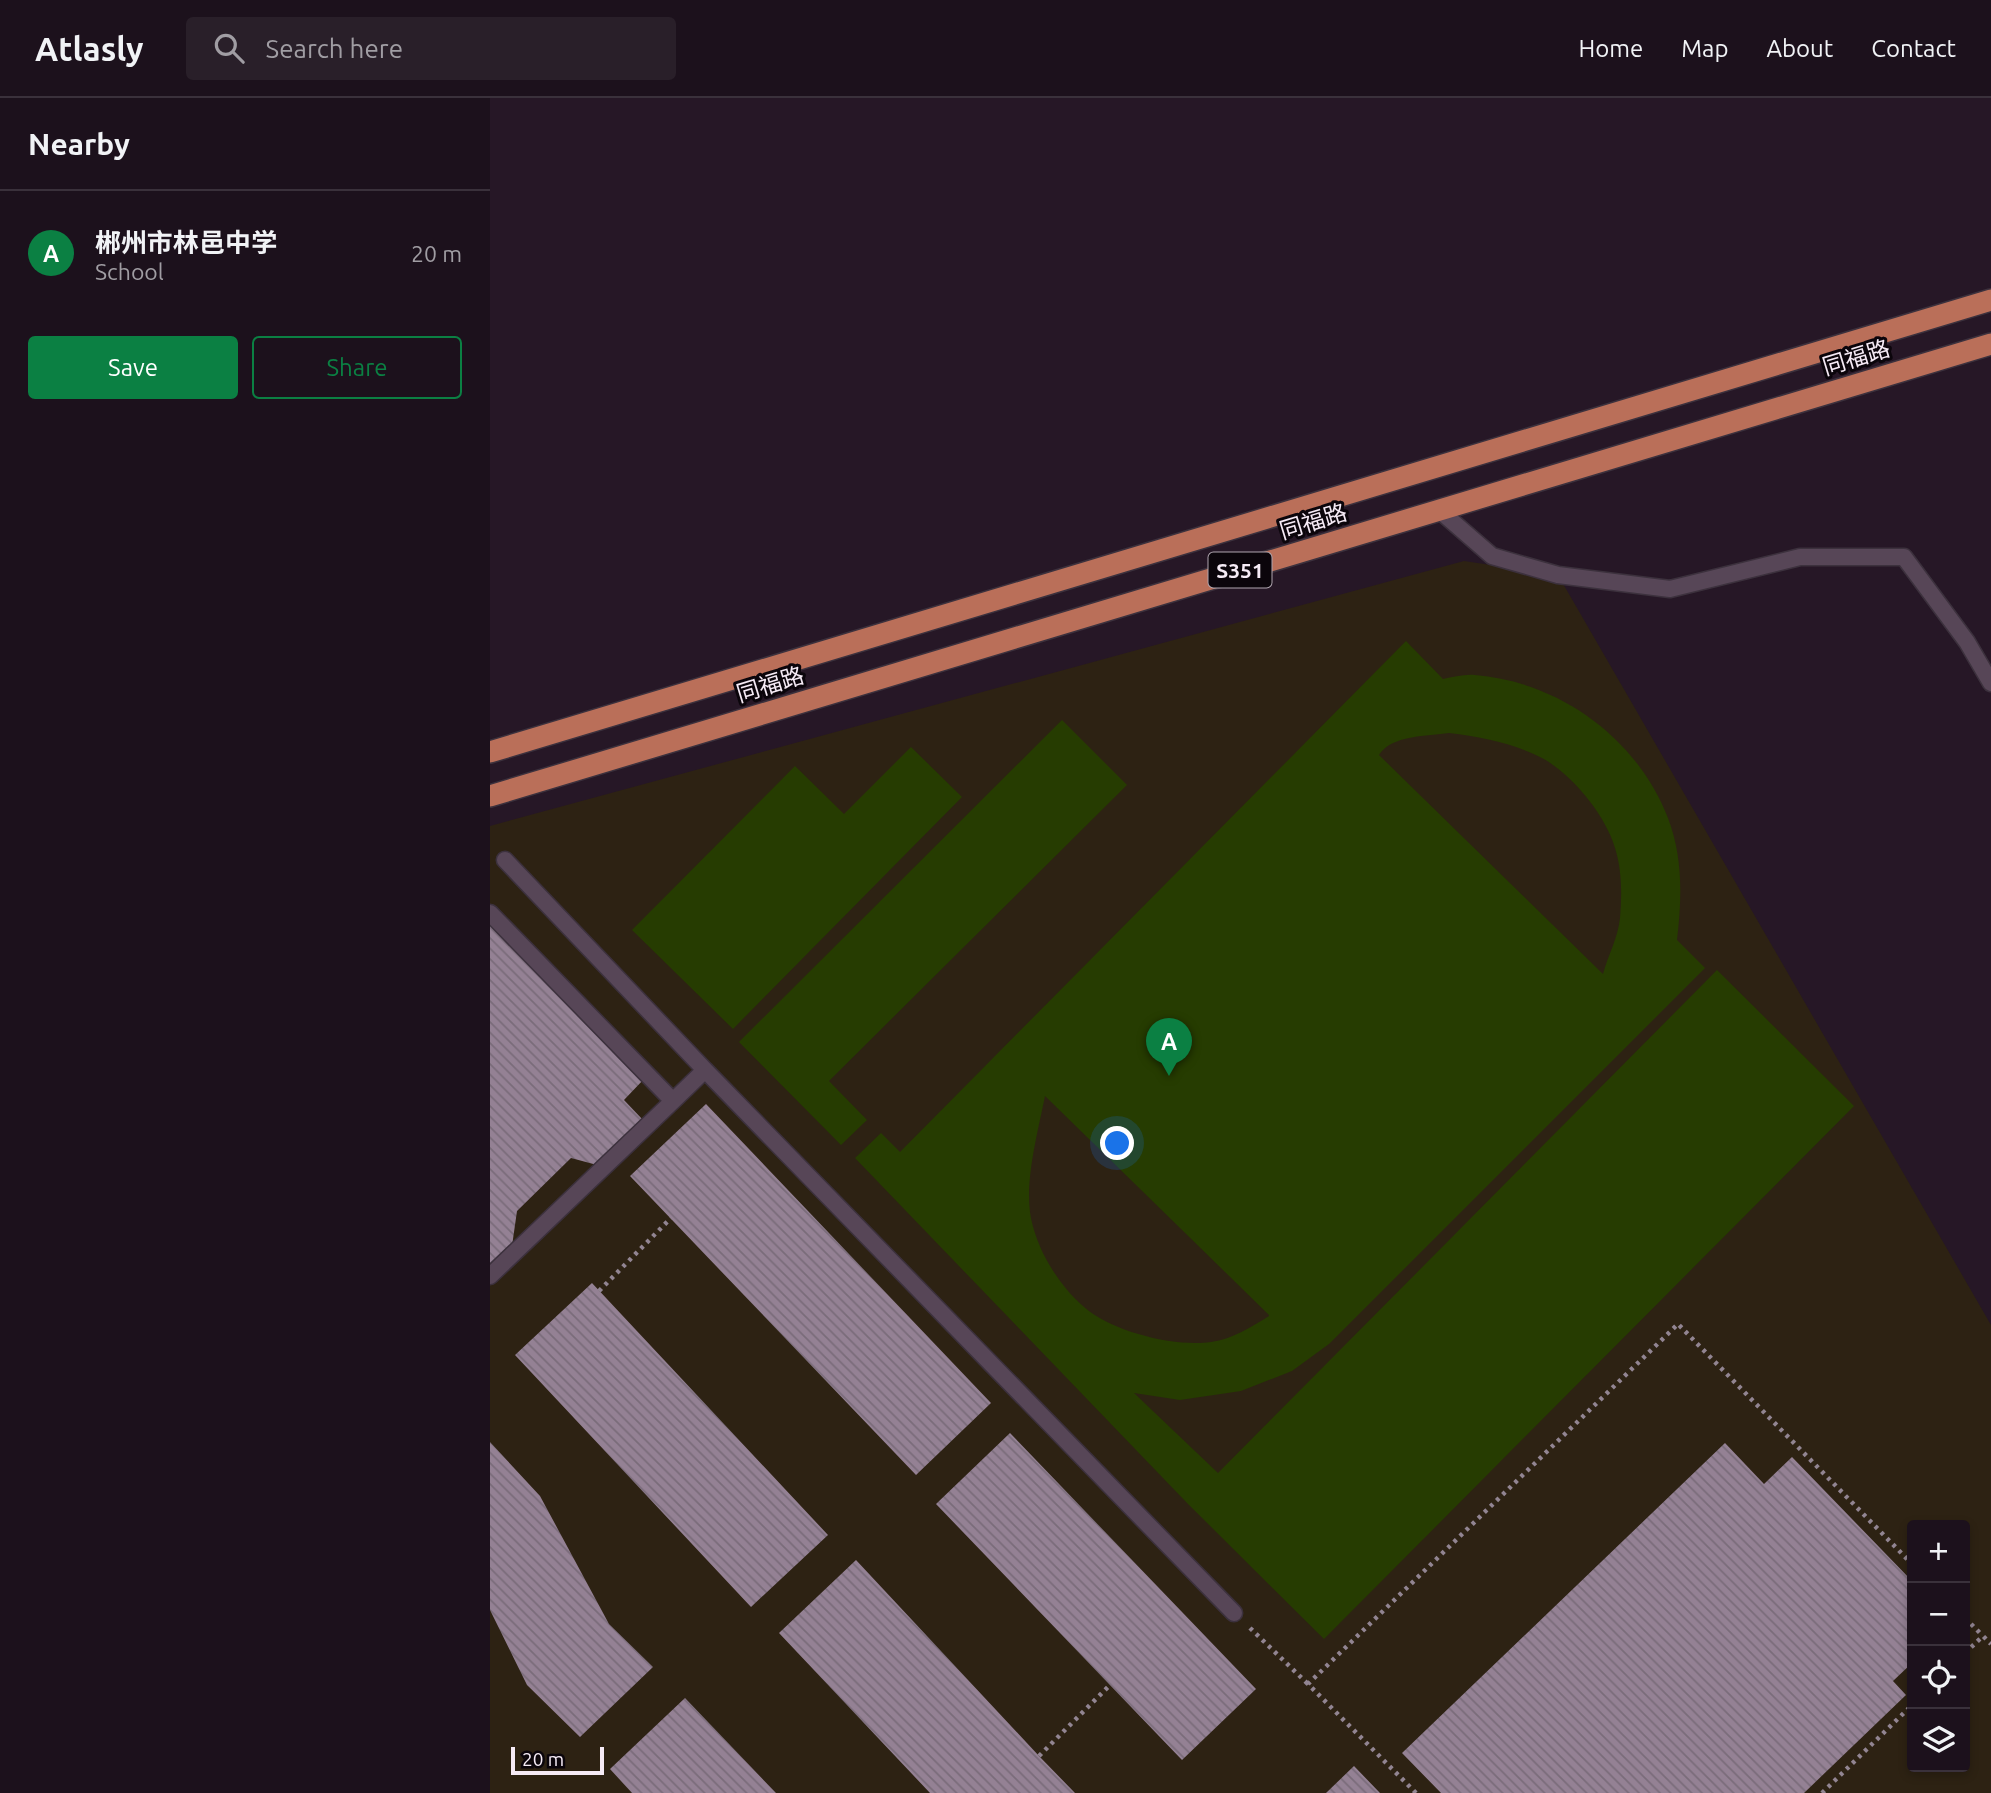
<!DOCTYPE html>
<html lang="en">
<head>
<meta charset="utf-8">
<style>
	:root { --surface:#1c111c; --page:#291f29; --text:#f1f3f6; --muted:#a09da3; --line:#3a313b; --accent:#0b8043 }
	body { margin:0; font-family:Ubuntu,"Noto Sans SC",sans-serif; background:var(--page); color:var(--text) }
	.controls { position:absolute; right:21px; bottom:21px; display:grid; overflow:hidden; border-radius:7px; box-shadow:0 4px 10px #0003 }
	.controls button { width:63px; height:63px; display:grid; place-items:center; padding:0; border:0; border-bottom:2px solid var(--line); background:var(--surface); color:var(--text); font:35px sans-serif }
	.scale { position:absolute; left:21px; bottom:18px; width:93px; box-sizing:border-box; padding-left:7px; border:4px solid #f6ebf6; border-top:0; font-size:19px; line-height:24px; white-space:nowrap; color:#f6ebf6; -webkit-text-stroke:5px #0b050b; paint-order:stroke }
	.you { position:absolute; left:628px; top:1046px; width:24px; height:24px; margin:-18px; border:5px solid #fff; border-radius:50%; background:#1a73e8; box-shadow:0 0 0 10px #1a73e833 }
	.badge { display:grid; place-items:center; width:46px; height:46px; border-radius:50%; background:var(--accent); color:#fff; font-size:23px; font-weight:700 }
	.pin { position:absolute; translate:-50% -58px; filter:drop-shadow(0 2px 4px #0008) }
	.pin::after { content:''; position:absolute; top:37px; width:24px; height:21px; background:inherit; clip-path:polygon(0 0,100% 0,50% 100%) }
	.list { margin:0; padding:0; list-style:none }
	h2 { display:flex; justify-content:space-between; align-items:center; height:91px; margin:0; padding:0 28px; font-size:30px }
	h2 small { font-size:23px; font-weight:400; color:var(--muted) }
	.list li { display:grid; grid-template-columns:46px 1fr auto; gap:21px; align-items:center; box-sizing:border-box; height:126px; padding:0 28px; border-top:2px solid var(--line) }
	.list b { display:block; font-size:26px; white-space:nowrap }
	.list p { margin:0; font-size:23px; white-space:nowrap; color:var(--muted) }
	.list em { font-size:23px; font-style:normal; color:var(--muted) }
	.actions { display:flex; gap:14px; padding:21px 28px }
	.actions a { flex:1; padding:16px 0; border:2px solid var(--accent); border-radius:7px; text-align:center; font-size:24px; color:var(--accent) }
	.actions .main { background:var(--accent); color:#fff }
	.icon { flex:none; width:38px; height:38px; fill:none; stroke:currentColor; stroke-width:2; stroke-linecap:round; stroke-linejoin:round }
	.map { position:relative; flex:none; width:1501px; height:1695px; overflow:hidden }
	header { display:flex; align-items:center; gap:42px; box-sizing:border-box; height:98px; padding:0 35px; background:var(--surface); border-bottom:2px solid var(--line) }
	header strong { font-size:33px }
	nav { display:flex; gap:38px; margin-inline-start:auto; font-size:24px }
	.search { width:490px; height:63px; background:var(--page); display:flex; align-items:center; gap:18px; box-sizing:border-box; padding:0 24px; border-radius:7px; color:var(--muted); font-size:26px }
	main { display:flex }
	aside { flex:1; background:var(--surface) }
	.map>svg:first-child { display:block }
	.education { fill:#2d2213; fill-rule:evenodd }
	.garden { fill:#263c01; fill-rule:evenodd }
	.building { fill:url(#building-back-hatch) }
	.lines { fill:none; stroke-linecap:round; stroke-linejoin:round }
	.lane-casing { stroke:#3c313d; stroke-width:19 }
	.primary-casing { stroke:#3c313d; stroke-width:24 }
	.path { stroke:#928592; stroke-width:4.5; stroke-dasharray:3.5 5; stroke-linecap:butt }
	.lane { stroke:#574657; stroke-width:16 }
	.primary { stroke:#ba6f59; stroke-width:21 }
	.labels { text-anchor:middle; dominant-baseline:central; stroke-width:6; stroke-linejoin:round; paint-order:stroke }
	.shield { fill:#0b050b; stroke:#b0a6b0; stroke-width:2 }
	.shield-label { font-size:21px; font-weight:bold; fill:#f6ebf6 }
	.street-label { font-size:23px; fill:#f6ebf6; stroke:#0b050b }
</style>
</head>
<body>
<header>
<strong>Atlasly</strong>
<div class="search"><svg class="icon" aria-label="search" viewBox="0 0 24 24"><circle cx="10" cy="10" r="6"/><path d="M15 15l6 6"/></svg>Search here</div>
<nav><a>Home</a><a>Map</a><a>About</a><a>Contact</a></nav>
</header>
<main>
<aside>
<h2>Nearby<small></small></h2>
<ul class="list">
<li><span class="badge">A</span><div><b>郴州市林邑中学</b><p>School</p></div><em>20 m</em></li>
</ul>
<div class="actions"><a class="main">Save</a><a>Share</a></div>
</aside>
<div class="map">
<svg width="1501" height="1695" viewBox="0 0 1501 1695">
	<defs>
		<pattern id="building-back-hatch" width="6" height="6" patternUnits="userSpaceOnUse" patternTransform="scale(1.75)"><rect width="6" height="6" fill="#948194"/><path d="M-1 5l2 2M0 0l6 6M5-1l2 2" fill="none" stroke="#7a6c7a"/></pattern>
	</defs>
	<rect width="100%" height="100%" fill="#261726"/>
	<path class="education" d="M 974,463 L 1068,477 L 1501,1227 L 1501,1695 L 0,1695 L 0,728 ZM 1422,1427 L 1475,1427 L 1475,1669 L 1422,1669 Z"/>
	<path class="garden" d="M 916,543 L 953,581 C 963,579 975,576 985,577 C 1070,584 1147,640 1178,720 C 1193,759 1192,800 1187,842 L 1215,870 L 839,1246 L 802,1273 L 751,1293 L 690,1302 L 644,1295 L 728,1375 L 1227,872 L 1364,1008 L 834,1541 L 698,1406 L 365,1060 L 391,1035 L 410,1054 ZM 959,635 C 992,639 1023,645 1052,660 C 1082,676 1116,718 1125,750 C 1132,772 1132,797 1130,820 C 1128,840 1118,857 1113,876 L 889,657 C 901,637 938,638 959,635 ZM 555,998 L 779,1217 L 779,1218 C 761,1229 743,1241 721,1244 C 686,1249 628,1235 599,1213 C 571,1191 548,1155 541,1120 C 534,1084 548,1034 555,998 Z
		M 572,622 L 637,687 L 339,983 L 377,1022 L 351,1047 L 249,944 Z
		M 421,649 L 472,699 L 243,931 L 142,832 L 305,668 L 354,716 Z"/>
	<path class="building" d="M 0,825 L 154,981 L 134,1002 L 153,1022 L 107,1067 L 81,1060 L 27,1113 L 22,1148 L 0,1169 Z
		M 216,1006 L 501,1305 L 426,1377 L 140,1078 Z
		M 102,1185 L 338,1437 L 261,1509 L 25,1257 Z
		M 520,1335 L 766,1591 L 692,1662 L 446,1406 Z
		M 0,1344 L 50,1398 L 119,1526 L 163,1569 L 90,1639 L 37,1587 L 0,1512 Z
		M 1235,1345 L 1274,1386 L 1302,1359 L 1422,1483 L 1422,1565 L 1403,1583 L 1416,1597 L 1314,1695 L 951,1695 L 912,1655 Z
		M 366,1462 L 549,1658 L 585,1695 L 440,1695 L 289,1535 Z
		M 195,1600 L 286,1695 L 142,1695 L 120,1671 Z
		M 864,1668 L 890,1695 L 836,1695 Z"/>
	<g class="lines">
		<g class="lane-casing">
			<path id="lane" d="M 949,412 L 1002,458 L 1068,477 L 1180,491 L 1310,459 L 1414,459 L 1477,544 L 1501,585
				M 15,762 L 215,972 L 183,1003
				M 0,815 L 183,1003 L 0,1178
				M 215,972 L 744,1515"/>
		</g>
		<g class="primary-casing">
			<path id="primary" d="M 0,654 L 1501,202
				M 0,698 L 1501,246"/>
		</g>
		<path class="path" d="M 109,1193 L 181,1120
			M 1475,1520 L 1493,1538
			M 760,1530 L 819,1587
			M 1475,1555 L 1493,1538 L 1501,1546
			M 549,1658 L 620,1587
			M 926,1695 L 818,1586 L 1188,1226 L 1422,1466
			M 1332,1695 L 1422,1607"/>
		<use href="#lane" class="lane"/>
		<use href="#primary" class="primary"/>
	</g>
	<g class="labels">
		<rect class="shield" x="718.5" y="454.5" width="63" height="35" rx="5"/>
		<g class="shield-label">
			<text x="750" y="472">S351</text>
		</g>
		<g class="street-label">
			<text transform="translate(1366 259) rotate(-17)">同福路</text>
			<text transform="translate(823 423) rotate(-17)">同福路</text>
			<text transform="translate(280 586) rotate(-17)">同福路</text>
		</g>
	</g>
</svg>
<div class="controls">
<button>+</button>
<button>−</button>
<button><svg class="icon" aria-label="locate" viewBox="0 0 24 24"><circle cx="12" cy="12" r="6"/><path d="M12 2v4M12 18v4M2 12h4M18 12h4"/></svg></button>
<button><svg class="icon" aria-label="layers" viewBox="0 0 24 24"><path d="M12 4l9 5-9 5-9-5zM3 14l9 5 9-5"/></svg></button>
</div>
<div class="scale">20 m</div>
<div class="you"></div>
<div class="pin badge" style="left:679px;top:978px">A</div>
</div>
</main>
</body>
</html>
